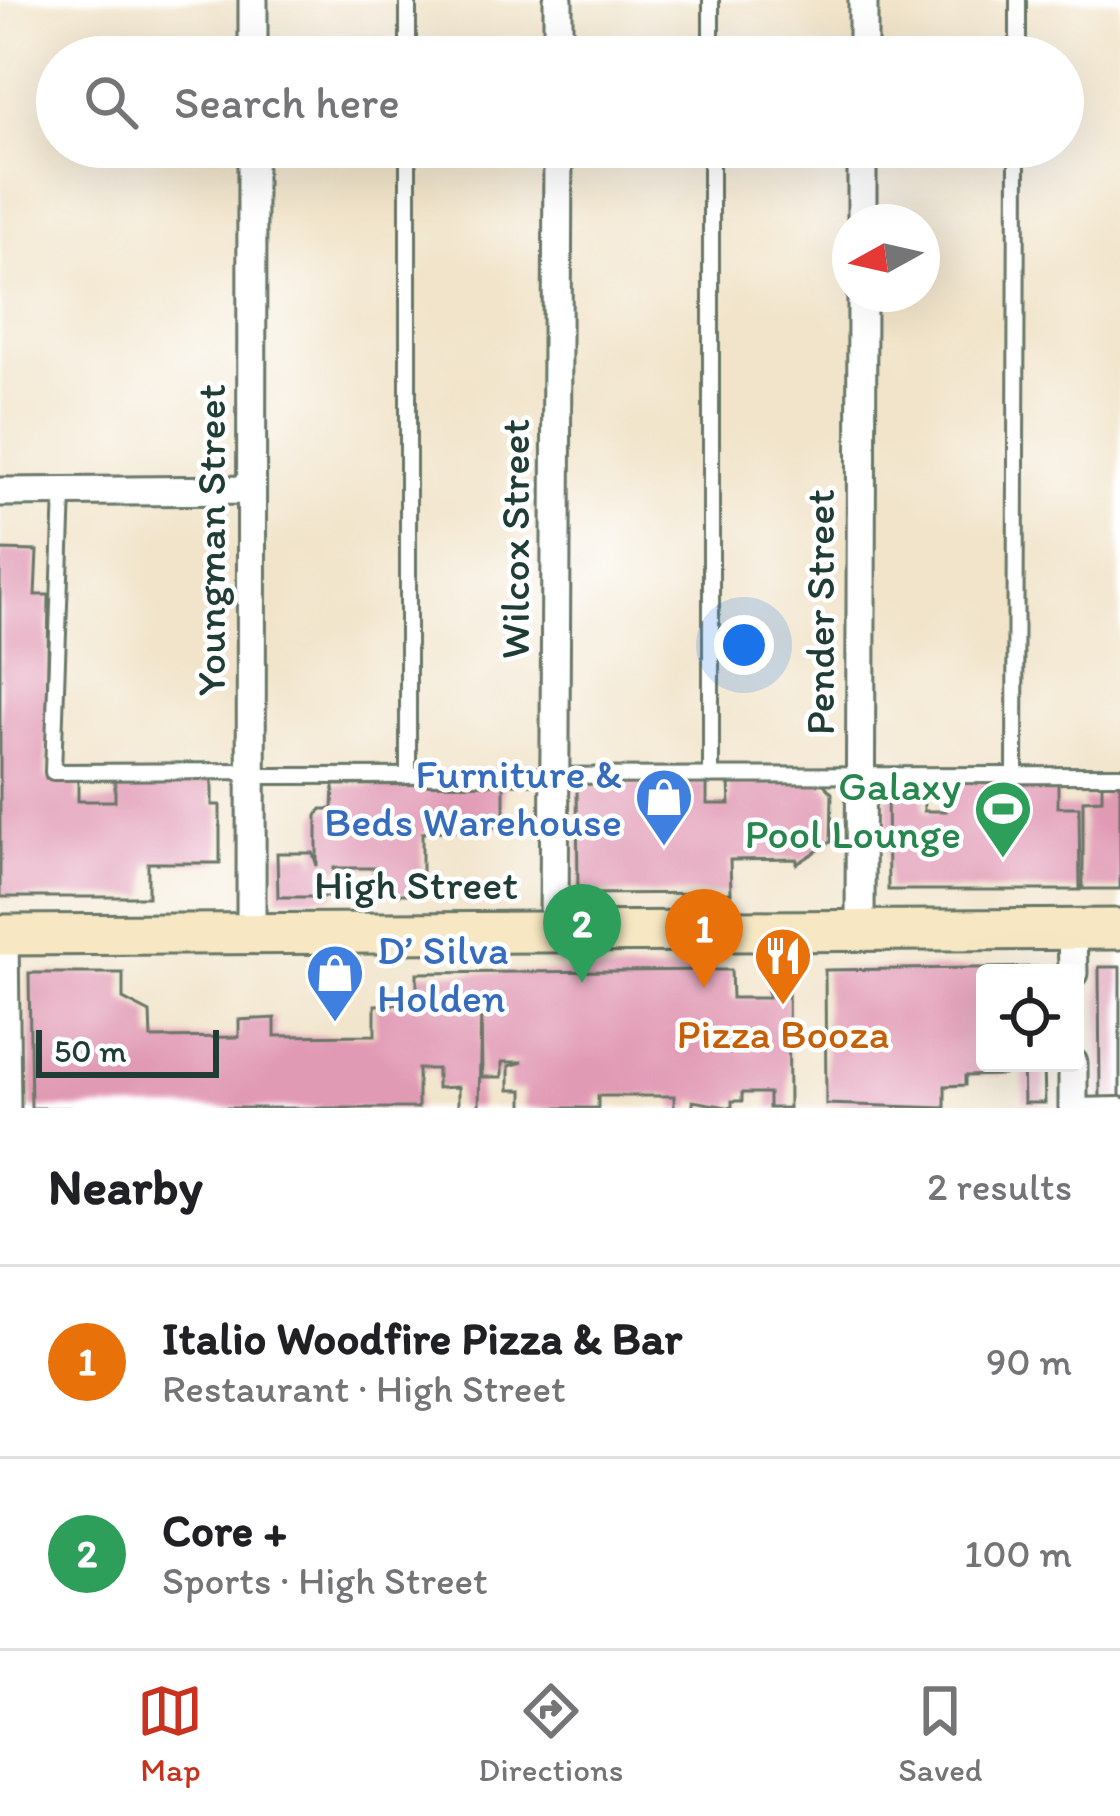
<!DOCTYPE html>
<html lang="en">
<head>
<meta charset="utf-8">
<style>
	:root { --surface:#fff; --page:#f6f6f6; --text:#202124; --muted:#757577; --line:#e0e0e0; --accent:#c8321e }
	body { margin:0; font-family:Itim,sans-serif; background:var(--page); color:var(--text) }
	.controls { position:absolute; right:36px; bottom:36px; display:grid; overflow:hidden; border-radius:12px; box-shadow:0 12px 48px #0002 }
	.controls button { width:108px; height:108px; display:grid; place-items:center; padding:0; border:0; border-bottom:3px solid var(--line); background:var(--surface); color:var(--text); font:60px sans-serif }
	.compass { position:absolute; left:832px; top:204px; width:108px; height:108px; border-radius:50%; background:var(--surface); box-shadow:0 12px 48px #0002; rotate:262deg }
	.scale { position:absolute; left:36px; bottom:30px; width:183px; box-sizing:border-box; padding-left:12px; border:6px solid #1f3d34; border-top:0; font-size:33px; line-height:42px; white-space:nowrap; color:#1f3d34; -webkit-text-stroke:9px #fff; paint-order:stroke }
	.you { position:absolute; left:744px; top:645px; width:42px; height:42px; margin:-30px; border:9px solid #fff; border-radius:50%; background:#1a73e8; box-shadow:0 0 0 18px #1a73e833 }
	.badge { display:grid; place-items:center; width:78px; height:78px; border-radius:50%; background:var(--accent); color:#fff; font-size:39px; font-weight:700 }
	.pin { position:absolute; translate:-50% -99px; filter:drop-shadow(0 3px 6px #0008) }
	.pin::after { content:''; position:absolute; top:63px; width:42px; height:36px; background:inherit; clip-path:polygon(0 0,100% 0,50% 100%) }
	.list { margin:0; padding:0; list-style:none }
	h2 { display:flex; justify-content:space-between; align-items:center; height:156px; margin:0; padding:0 48px; font-size:51px }
	h2 small { font-size:39px; font-weight:400; color:var(--muted) }
	.list li { display:grid; grid-template-columns:78px 1fr auto; gap:36px; align-items:center; box-sizing:border-box; height:192px; padding:0 48px; border-top:3px solid var(--line) }
	.list b { display:block; font-size:45px; white-space:nowrap }
	.list p { margin:0; font-size:39px; white-space:nowrap; color:var(--muted) }
	.list em { font-size:39px; font-style:normal; color:var(--muted) }
	.icon { flex:none; width:66px; height:66px; fill:none; stroke:currentColor; stroke-width:2; stroke-linecap:round; stroke-linejoin:round }
	.map { position:relative; flex:none; width:1120px; height:1108px; overflow:hidden }
	.search { position:absolute; background:var(--surface); box-shadow:0 12px 48px #0002; left:36px; right:36px; top:36px; height:132px; display:flex; align-items:center; gap:30px; box-sizing:border-box; padding:0 42px; border-radius:66px; color:var(--muted); font-size:45px }
	.sheet { height:540px; background:var(--surface) }
	nav { display:flex; justify-content:space-around; align-items:center; box-sizing:border-box; height:168px; border-top:3px solid var(--line); background:var(--surface); font-size:33px; color:var(--muted) }
	nav a { display:grid; justify-items:center; gap:6px }
	nav .on { color:var(--accent) }
	.map>svg:first-child { display:block }
	.building { fill:#e19ab4 }
	.lines { fill:none; stroke-linecap:round; stroke-linejoin:round }
	.service-casing { stroke:#687768; stroke-width:20 }
	.minor-casing { stroke:#687768; stroke-width:33 }
	.secondary-casing { stroke:#687768; stroke-width:45 }
	.service { stroke:#fff; stroke-width:14 }
	.minor { stroke:#fff; stroke-width:27 }
	.secondary { stroke:#f7e8c3; stroke-width:39 }
	.labels { text-anchor:middle; dominant-baseline:central; stroke-width:9; stroke-linejoin:round; paint-order:stroke }
	.street-label { font-size:42px; fill:#1f3d34; stroke:#fff }
	.shop-label { font-size:42px; fill:#366cbe; stroke:#fff; text-anchor:end }
	.leisure-label { font-size:42px; fill:#27864d; stroke:#fff; text-anchor:end }
	.food-label { font-size:42px; fill:#c56008; stroke:#fff }
</style>
</head>
<body>
<div class="map">
<svg width="1120" height="1108" viewBox="0 0 1120 1108">
	<rect width="100%" height="100%" fill="#fff"/>
	<filter id="ink" filterUnits="userSpaceOnUse"><feTurbulence type="fractalNoise" baseFrequency=".00833" numOctaves="2"/><feDisplacementMap in="SourceGraphic" scale="24" xChannelSelector="R" yChannelSelector="G"/><feConvolveMatrix kernelMatrix="1 2 1 2 8 2 1 2 1" color-interpolation-filters="sRGB"/></filter>
	<filter id="wash" filterUnits="userSpaceOnUse"><feTurbulence type="fractalNoise" baseFrequency=".004" numOctaves="4" result="noise"/><feDisplacementMap in="SourceGraphic" scale="48" xChannelSelector="R" yChannelSelector="G"/><feGaussianBlur stdDeviation="2.7" result="paint"/><feColorMatrix in="noise" values="0 0 0 0 0 0 0 0 0 0 0 0 0 0 0 0 0 1.4 0 .05"/><feComposite in="paint" operator="in"/></filter>
	<g filter="url(#wash)">
		<rect width="100%" height="100%" fill="#f1e4ca"/>
		<g id="blocks">
			<path class="building" d="M 0,550 L 37,551 L 35,595 L 49,595 L 46,778 L 78,778 L 78,801 L 115,801 L 115,775 L 212,775 L 212,805 L 220,805 L 220,863 L 148,863 L 148,897 L 0,897 Z
				M 1058,780 L 1058,807 L 1079,807 L 1080,890 L 888,890 L 887,781 L 923,781 L 924,811 L 946,811 L 946,781 Z
				M 1102,780 L 1120,780 L 1120,889 L 1083,889 L 1083,800 L 1102,799 Z
				M 821,781 L 832,793 L 831,842 L 797,864 L 797,859 L 730,860 L 731,893 L 578,894 L 577,784 L 707,783 L 707,804 L 730,804 L 729,783 Z
				M 504,784 L 504,826 L 422,833 L 422,894 L 377,894 L 378,868 L 334,868 L 334,897 L 278,897 L 277,853 L 313,853 L 317,866 L 317,816 L 321,809 L 333,809 L 334,785 Z
				M 1043,967 L 1043,973 L 985,973 L 985,1063 L 1003,1063 L 1003,1075 L 965,1076 L 965,1085 L 945,1086 L 945,1108 L 826,1104 L 825,970 Z
				M 1099,967 L 1120,967 L 1120,1099 L 1100,1099 Z
				M 712,970 L 731,970 L 732,998 L 768,998 L 768,970 L 788,970 L 789,1108 L 769,1108 L 769,1093 L 742,1093 L 742,1101 L 732,1101 L 732,1108 L 693,1101 L 693,1108 L 674,1108 L 674,1096 L 598,1096 L 598,1108 L 523,1108 L 523,1090 L 509,1090 L 509,1066 L 523,1062 L 502,1062 L 502,1077 L 482,1077 L 481,1006 L 479,1108 L 458,1108 L 458,1087 L 437,1088 L 437,1069 L 418,1069 L 418,1108 L 31,1108 L 29,973 L 123,973 L 123,999 L 150,1013 L 151,1038 L 239,1037 L 239,1020 L 275,1018 L 275,1036 L 375,1035 L 375,1005 L 417,1004 L 417,973 Z
				M 1023,1063 L 1044,1063 L 1045,1103 L 1024,1103 Z"/>
		</g>
	</g>
	<g filter="url(#ink)">
		<use href="#blocks" fill-opacity="0" stroke="#687768" stroke-width="3"/>
		<g class="lines">
			<g class="service-casing">
				<path id="service" d="M 711,0 L 711,57
					M 408,57 L 408,0
					M 1018,57 L 1018,0
					M 711,147 L 711,776
					M 63,493 L 53,772 L 252,771
					M 252,776 L 1120,775
					M 408,776 L 408,147
					M 1015,776 L 1017,147
					M 1073,1106 L 1120,1105"/>
			</g>
			<g class="minor-casing">
				<path id="minor" d="M 253,57 L 253,0
					M 558,57 L 558,0
					M 863,57 L 863,0
					M 862,222 L 862,147
					M 0,492 L 251,490
					M 860,930 L 862,294
					M 1072,930 L 1073,973
					M 554,931 L 558,147
					M 251,933 L 252,147
					M 4,935 L 6,1108
					M 1073,1063 L 1073,1108"/>
			</g>
			<g class="secondary-casing">
				<path id="secondary" d="M 0,935 L 1120,929"/>
			</g>
			<use href="#service" class="service"/>
			<use href="#minor" class="minor"/>
			<use href="#secondary" class="secondary"/>
		</g>
	</g>
	<defs>
		<g id="shop-pin" transform="scale(3)"><path d="M0 17L-7.5 6A9.5 9.5 0 1 1 7.5 6Z" fill="#3f7fe0" stroke="#fff"/><path d="M-5-2.5h2.3a2.7 3.5 0 0 1 5.4 0H5L5.5 6h-11ZM-1.5-2.5h3a1.5 2.3 0 0 0-3 0Z" fill="#fff"/></g>
		<g id="stadium-pin" transform="scale(3)"><path d="M0 17L-7.5 6A9.5 9.5 0 1 1 7.5 6Z" fill="#2e9e5b" stroke="#fff"/><path d="M0-5a6.5 5 0 1 0 0 10a6.5 5 0 1 0 0-10ZM-3.5-1.8h7v3.6h-7Z" fill="#fff"/></g>
		<g id="restaurant-pin" transform="scale(3)"><path d="M0 17L-7.5 6A9.5 9.5 0 1 1 7.5 6Z" fill="#e8710a" stroke="#fff"/><path d="M-5-6h1v4h1v-4h1v4h1v-4h1v5L-1.5 .5V6h-2V.5L-5-1ZM5-6V6H3V1.5H1.5Q1.5-4 5-6Z" fill="#fff"/></g>
	</defs>
	<g fill-rule="evenodd">
		<use href="#shop-pin" x="664" y="797"/>
		<use href="#stadium-pin" x="1003" y="809"/>
		<use href="#restaurant-pin" x="783" y="956"/>
		<use href="#shop-pin" x="335" y="973"/>
	</g>
	<g class="labels">
		<g class="street-label">
			<text transform="translate(514 539) rotate(-90)">Wilcox Street</text>
			<text transform="translate(210 540) rotate(-90)">Youngman Street</text>
			<text transform="translate(819 612) rotate(-90)">Pender Street</text>
			<text x="416" y="884">High Street</text>
		</g>
		<g class="shop-label">
			<text x="622" y="773">Furniture &amp;<tspan x="622" dy="48">Beds Warehouse</tspan></text>
			<text x="377" y="949" text-anchor="start">D’ Silva<tspan x="377" dy="48">Holden</tspan></text>
		</g>
		<g class="leisure-label">
			<text x="961" y="785">Galaxy<tspan x="961" dy="48">Pool Lounge</tspan></text>
		</g>
		<g class="food-label">
			<text x="783" y="1033">Pizza Booza</text>
		</g>
	</g>
</svg>
<div class="controls">
<button><svg class="icon" aria-label="locate" viewBox="0 0 24 24"><circle cx="12" cy="12" r="6"/><path d="M12 2v4M12 18v4M2 12h4M18 12h4"/></svg></button>
</div>
<svg class="compass" viewBox="-18 -18 36 36"><path d="M0-13l5 13h-10z" fill="#e53935"/><path d="M0 13l5-13h-10z" fill="#757577"/></svg>
<div class="scale">50 m</div>
<div class="you"></div>
<div class="pin badge" style="left:704px;top:988px;background:#e8710a">1</div>
<div class="pin badge" style="left:582px;top:983px;background:#2e9e5b">2</div>
<div class="search"><svg class="icon" aria-label="search" viewBox="0 0 24 24"><circle cx="10" cy="10" r="6"/><path d="M15 15l6 6"/></svg>Search here</div>
</div>
<section class="sheet">
<h2>Nearby<small>2 results</small></h2>
<ul class="list">
<li><span class="badge" style="background:#e8710a">1</span><div><b>Italio Woodfire Pizza &amp; Bar</b><p>Restaurant · High Street</p></div><em>90 m</em></li>
<li><span class="badge" style="background:#2e9e5b">2</span><div><b>Core +</b><p>Sports · High Street</p></div><em>100 m</em></li>
</ul>
</section>
<nav>
<a class="on"><svg class="icon" aria-label="map" viewBox="0 0 24 24"><path d="M3 6l6-2 6 2 6-2v14l-6 2-6-2-6 2zM9 4v14M15 6v14"/></svg>Map</a>
<a><svg class="icon" aria-label="directions" viewBox="0 0 24 24"><path d="M12 3l9 9-9 9-9-9zM9 14v-3h6M13 9l2 2-2 2"/></svg>Directions</a>
<a><svg class="icon" aria-label="saved" viewBox="0 0 24 24"><path d="M7 4h10v16l-5-4-5 4z"/></svg>Saved</a>
</nav>
</body>
</html>
